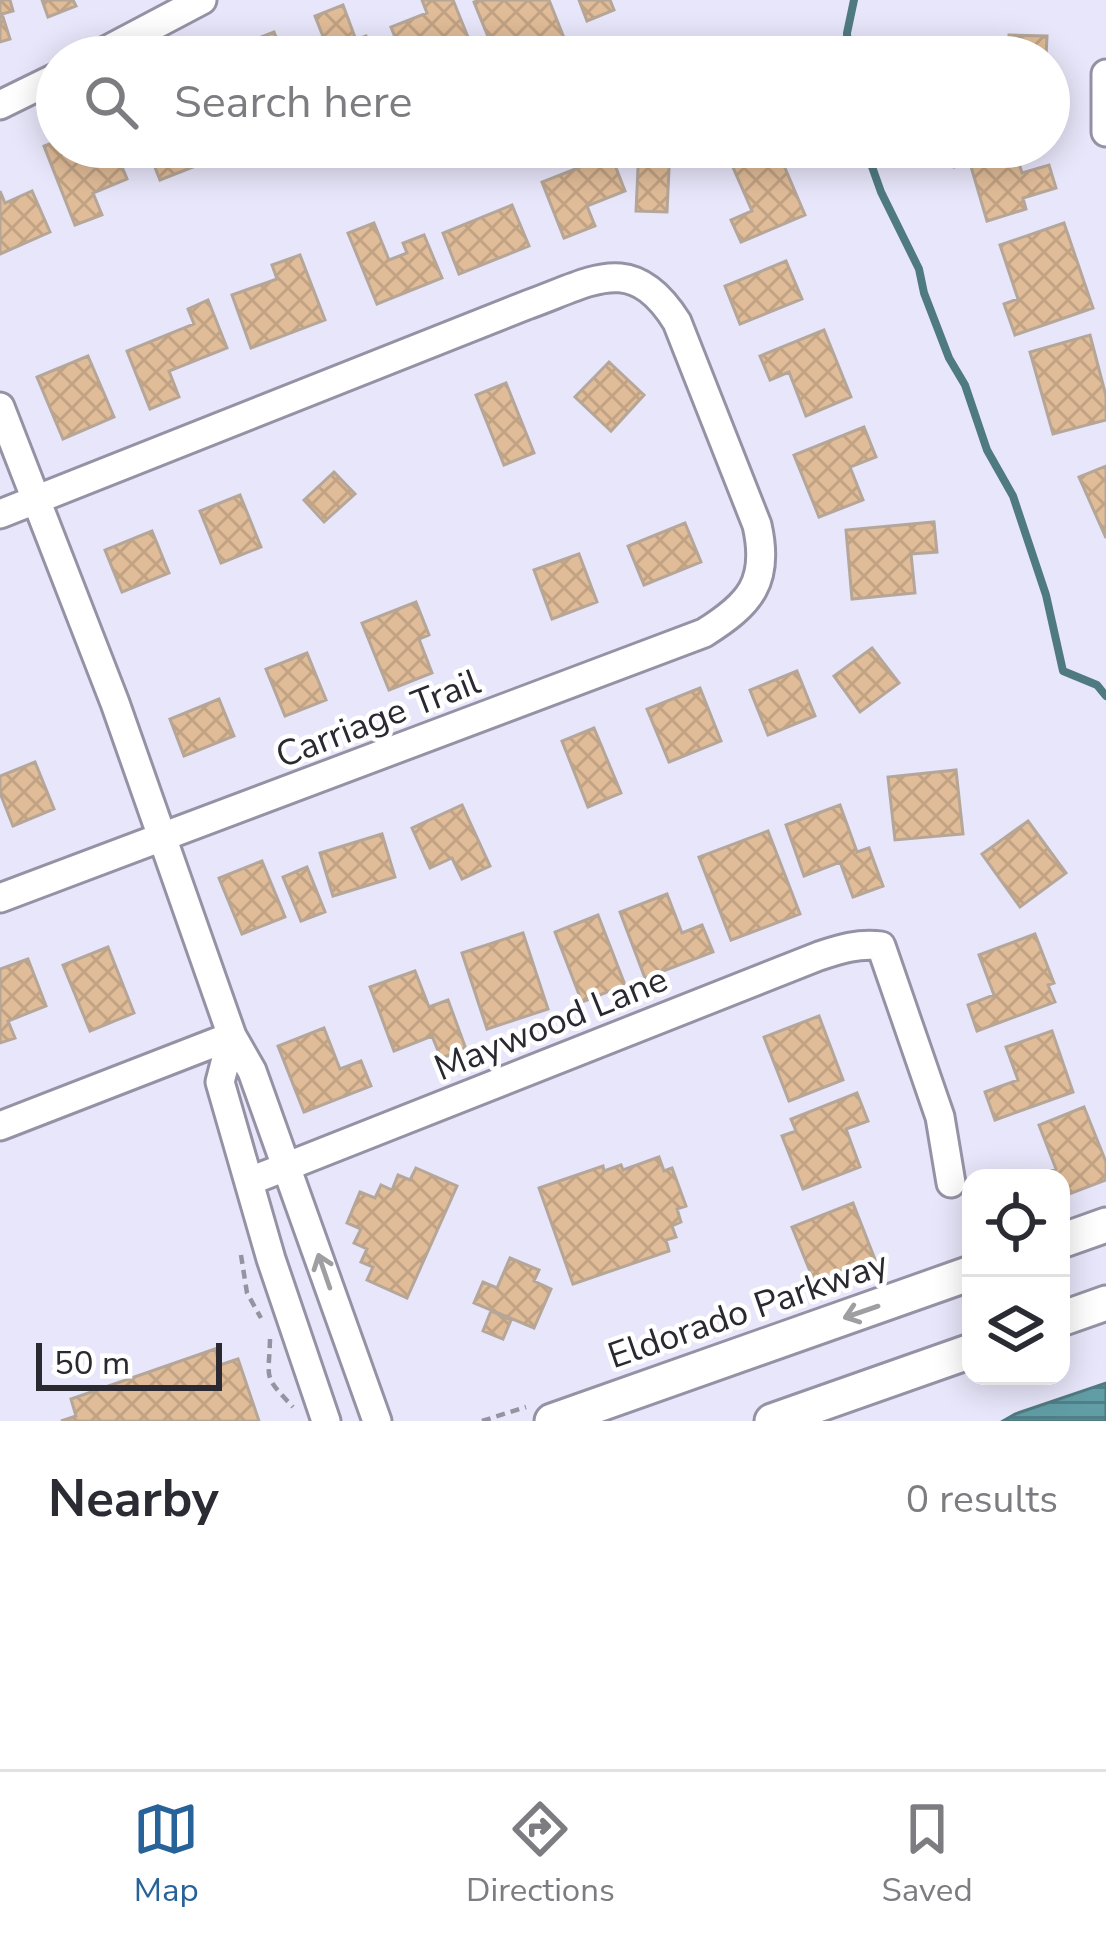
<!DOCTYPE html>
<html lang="en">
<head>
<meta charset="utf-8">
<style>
	:root { --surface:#fff; --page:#f2f2f3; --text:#2b2b33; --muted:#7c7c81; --line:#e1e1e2; --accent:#276299 }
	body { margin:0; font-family:"Nunito Sans",sans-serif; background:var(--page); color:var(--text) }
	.controls { position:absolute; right:36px; bottom:36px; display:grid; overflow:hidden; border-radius:24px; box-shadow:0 6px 30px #0003 }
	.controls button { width:108px; height:108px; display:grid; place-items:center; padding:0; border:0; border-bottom:3px solid var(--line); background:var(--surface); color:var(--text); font:60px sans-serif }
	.scale { position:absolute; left:36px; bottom:30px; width:186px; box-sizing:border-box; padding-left:12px; border:6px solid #2a2931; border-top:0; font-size:33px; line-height:42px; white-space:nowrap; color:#2a2931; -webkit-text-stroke:9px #fff; paint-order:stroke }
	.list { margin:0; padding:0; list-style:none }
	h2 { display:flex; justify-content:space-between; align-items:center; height:156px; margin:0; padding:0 48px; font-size:51px }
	h2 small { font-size:39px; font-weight:400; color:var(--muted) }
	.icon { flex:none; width:66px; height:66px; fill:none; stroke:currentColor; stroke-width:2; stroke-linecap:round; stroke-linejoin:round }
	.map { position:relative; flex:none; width:1106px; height:1421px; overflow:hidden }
	.search { position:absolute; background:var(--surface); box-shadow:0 6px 30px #0003; left:36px; right:36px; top:36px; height:132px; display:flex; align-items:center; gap:30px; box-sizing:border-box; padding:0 42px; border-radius:66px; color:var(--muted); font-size:45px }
	.sheet { height:348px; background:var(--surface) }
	nav { display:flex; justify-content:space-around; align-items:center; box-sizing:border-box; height:168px; border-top:3px solid var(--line); background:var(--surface); font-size:33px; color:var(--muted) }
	nav a { display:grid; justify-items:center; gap:6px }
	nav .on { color:var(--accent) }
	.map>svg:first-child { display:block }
	.water { fill:url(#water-rules); stroke:#507a82; stroke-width:3 }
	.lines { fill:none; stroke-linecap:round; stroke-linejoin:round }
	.stream { stroke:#507a82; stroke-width:8 }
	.building { fill:url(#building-cross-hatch); stroke:#b5a698; stroke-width:3 }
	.minor-casing { stroke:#9592a5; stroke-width:33 }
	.major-casing { stroke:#9592a5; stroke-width:39 }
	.path { stroke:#9593a2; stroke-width:4.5; stroke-dasharray:9 6; stroke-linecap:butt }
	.minor { stroke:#fff; stroke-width:27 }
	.major { stroke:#fff; stroke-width:33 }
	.oneway { stroke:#9f9fa2 }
	.labels { text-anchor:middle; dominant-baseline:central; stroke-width:9; stroke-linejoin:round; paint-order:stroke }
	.street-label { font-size:36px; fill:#2a2931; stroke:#fff }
</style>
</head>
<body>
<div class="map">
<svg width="1106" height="1421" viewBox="0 0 1106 1421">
	<defs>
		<pattern id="water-rules" width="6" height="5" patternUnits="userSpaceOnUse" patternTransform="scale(3)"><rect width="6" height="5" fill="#619da5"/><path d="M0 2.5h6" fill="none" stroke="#508087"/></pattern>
		<pattern id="building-cross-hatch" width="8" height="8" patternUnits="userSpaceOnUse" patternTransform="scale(3)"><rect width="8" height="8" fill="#e1bc98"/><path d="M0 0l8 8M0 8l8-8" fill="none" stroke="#c1a283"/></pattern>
	</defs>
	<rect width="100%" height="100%" fill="#e8e6fa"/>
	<path class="water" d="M 1106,1383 L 1106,1421 L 1003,1421 L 1015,1414 Z"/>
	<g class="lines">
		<path class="stream" d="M 848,57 L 847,33 L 854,0
			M 865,147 L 881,192 L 919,269 L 924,293 L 949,358 L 965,385 L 987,450 L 1013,496 L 1046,595 L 1063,671 L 1097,685 L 1106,696"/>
	</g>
	<path class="building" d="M 0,0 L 10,0 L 13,11 L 2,14 L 10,39 L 0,42 Z
		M 42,0 L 73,0 L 76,6 L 48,17 Z
		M 422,0 L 453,0 L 476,57 L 403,57 L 391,27 L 427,13 Z
		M 479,0 L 549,0 L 570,53 L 541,57 L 534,39 L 495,54 L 474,2 Z
		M 579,0 L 610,0 L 614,10 L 587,21 Z
		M 343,5 L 356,40 L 366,36 L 374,57 L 303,57 L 302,54 L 326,44 L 315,16 Z
		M 274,32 L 284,57 L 252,57 L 246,43 Z
		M 1009,35 L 1047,36 L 1046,57 L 945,57 L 945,44 L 1009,45 Z
		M 57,141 L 57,147 L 114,147 L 127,179 L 93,193 L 102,215 L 75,225 L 44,146 Z
		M 147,147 L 212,147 L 216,158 L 160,180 Z
		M 639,147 L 670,147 L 667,212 L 636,211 Z
		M 754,147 L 776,147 L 805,215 L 741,242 L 731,220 L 752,211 L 729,158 Z
		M 948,147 L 1014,147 L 1022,173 L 1049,165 L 1056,188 L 1023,198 L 1026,209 L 987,221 L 970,163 L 954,167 Z
		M 611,155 L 625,191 L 587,206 L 595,226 L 564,238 L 542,182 Z
		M 0,191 L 5,203 L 32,191 L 50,232 L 0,254 Z
		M 512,205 L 529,246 L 459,274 L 443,233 Z
		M 374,223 L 389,260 L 407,253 L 403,243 L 424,235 L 442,278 L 377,304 L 348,233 Z
		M 1064,223 L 1093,308 L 1015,335 L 1004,304 L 1018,299 L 1000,245 Z
		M 300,255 L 325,320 L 251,348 L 232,295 L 277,279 L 272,265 Z
		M 786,261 L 802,299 L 740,324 L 725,286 Z
		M 208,300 L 227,348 L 169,371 L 179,397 L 150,409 L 127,351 L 194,324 L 188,309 Z
		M 824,330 L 851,397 L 806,416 L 789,372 L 770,380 L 760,356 Z
		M 1090,335 L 1106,396 L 1106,420 L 1053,434 L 1030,352 Z
		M 88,356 L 114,417 L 63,439 L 37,377 Z
		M 609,362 L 644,395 L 611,431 L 575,397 Z
		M 506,383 L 534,453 L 504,465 L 476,395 Z
		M 864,427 L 876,457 L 850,467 L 863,500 L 819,517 L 794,455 Z
		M 1106,466 L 1106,538 L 1079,477 Z
		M 334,472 L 355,494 L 324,522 L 304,500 Z
		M 240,495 L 261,547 L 221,563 L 200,511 Z
		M 934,522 L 937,552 L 911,554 L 915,593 L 852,599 L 846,530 Z
		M 685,523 L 701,562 L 644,585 L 628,546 Z
		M 152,531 L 169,573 L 122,592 L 105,550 Z
		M 579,554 L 597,602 L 552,619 L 534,570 Z
		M 416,602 L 429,635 L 419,639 L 432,673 L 389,690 L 362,623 Z
		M 872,648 L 899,683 L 860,712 L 834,676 Z
		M 307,653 L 326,700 L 285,716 L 266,669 Z
		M 797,671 L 815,716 L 768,735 L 750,690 Z
		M 700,688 L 721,741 L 669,762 L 647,709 Z
		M 219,699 L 234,736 L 184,756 L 170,719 Z
		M 594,728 L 621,793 L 588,807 L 562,741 Z
		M 35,762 L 54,809 L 13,826 L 0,793 L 0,776 Z
		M 956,770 L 963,834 L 895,840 L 888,777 Z
		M 462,805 L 490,866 L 462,879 L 452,858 L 430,868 L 412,828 Z
		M 840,805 L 857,852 L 869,848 L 883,886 L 853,897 L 840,862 L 804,876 L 786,825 Z
		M 1028,821 L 1066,873 L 1020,907 L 982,854 Z
		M 768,831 L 800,914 L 731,940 L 699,857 Z
		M 382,834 L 395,877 L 333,896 L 320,853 Z
		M 262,861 L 285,917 L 242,934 L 219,878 Z
		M 307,867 L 325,912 L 301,921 L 283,877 Z
		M 667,894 L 682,933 L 702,925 L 713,952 L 645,978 L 620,912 Z
		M 598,915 L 625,985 L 582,1002 L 555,932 Z
		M 523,933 L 548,1009 L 487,1029 L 462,953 Z
		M 1035,934 L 1054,983 L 1048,985 L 1055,1002 L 977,1031 L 968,1005 L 994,995 L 979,955 Z
		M 108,947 L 134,1013 L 90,1031 L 63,965 Z
		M 28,959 L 46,1006 L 8,1021 L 15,1038 L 0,1043 L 0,969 Z
		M 415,971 L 429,1007 L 448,1000 L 466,1049 L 441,1058 L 432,1036 L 394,1051 L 370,987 Z
		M 819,1016 L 843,1080 L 789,1101 L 764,1037 Z
		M 324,1028 L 340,1069 L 361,1061 L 371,1086 L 304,1112 L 278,1046 Z
		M 1052,1031 L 1073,1092 L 995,1120 L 985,1092 L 1018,1080 L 1006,1047 Z
		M 857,1093 L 868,1121 L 846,1129 L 860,1167 L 803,1189 L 782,1136 L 796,1131 L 791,1119 Z
		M 1084,1107 L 1106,1162 L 1106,1180 L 1061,1197 L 1061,1178 L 1033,1177 L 1056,1169 L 1039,1125 Z
		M 659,1157 L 664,1171 L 672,1168 L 686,1206 L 677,1209 L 681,1222 L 672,1226 L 676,1237 L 666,1240 L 669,1251 L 573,1284 L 539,1188 L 603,1166 L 604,1171 L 621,1165 L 623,1170 Z
		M 416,1168 L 457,1186 L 407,1298 L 367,1280 L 373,1267 L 361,1262 L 367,1249 L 354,1243 L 361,1229 L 347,1223 L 360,1192 L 375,1198 L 381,1185 L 392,1190 L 398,1175 L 410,1180 Z
		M 853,1203 L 876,1262 L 816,1286 L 792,1227 Z
		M 510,1258 L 539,1270 L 534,1281 L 551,1289 L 534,1328 L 474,1303 L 483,1282 L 497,1288 Z
		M 491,1311 L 511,1320 L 503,1339 L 483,1331 Z
		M 215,1349 L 220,1365 L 238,1359 L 259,1421 L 61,1421 L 76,1416 L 71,1399 Z"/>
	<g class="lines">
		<g class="minor-casing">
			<path id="minor" d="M 94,57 L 202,0
				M 1106,74 L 1106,132
				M 0,105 L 57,77
				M 0,407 L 115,703 L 232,1036 L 252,1071 L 377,1421
				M 0,514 L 527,305 C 592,282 632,250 677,322 L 757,525 C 770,582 750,604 704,633 L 0,898
				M 232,1036 L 220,1082 L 271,1259 L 326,1421
				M 0,1126 L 232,1036
				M 250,1181 L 819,956 C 840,949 859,943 881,946 L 940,1117 L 951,1183"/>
		</g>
		<g class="major-casing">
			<path id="major" d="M 1061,1241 L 1106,1225
				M 1061,1319 L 1106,1303
				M 552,1421 L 971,1273
				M 772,1421 L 971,1351"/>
		</g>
		<path class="path" d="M 241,1255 L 247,1293 L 261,1318
			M 270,1339 C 269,1381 262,1374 293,1407
			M 482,1421 L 526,1407"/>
		<use href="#minor" class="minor"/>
		<use href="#major" class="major"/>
	</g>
	<defs><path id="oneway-shaft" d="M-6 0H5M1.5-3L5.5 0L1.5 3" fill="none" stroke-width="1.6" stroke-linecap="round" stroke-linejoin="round" transform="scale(3)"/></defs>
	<g class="oneway">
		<use href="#oneway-shaft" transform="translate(324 1271) rotate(-109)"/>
		<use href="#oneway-shaft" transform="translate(861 1312) rotate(161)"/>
	</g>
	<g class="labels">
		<g class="street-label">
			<text transform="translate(378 719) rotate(-21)">Carriage Trail</text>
			<text transform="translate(551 1024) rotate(-22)">Maywood Lane</text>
			<text transform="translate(748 1310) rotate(-19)">Eldorado Parkway</text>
		</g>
	</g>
</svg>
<div class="controls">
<button><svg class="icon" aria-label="locate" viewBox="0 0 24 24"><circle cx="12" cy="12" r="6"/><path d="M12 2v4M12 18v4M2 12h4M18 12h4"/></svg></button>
<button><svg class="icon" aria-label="layers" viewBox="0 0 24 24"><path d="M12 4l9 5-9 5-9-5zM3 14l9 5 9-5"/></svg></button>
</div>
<div class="scale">50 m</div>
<div class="search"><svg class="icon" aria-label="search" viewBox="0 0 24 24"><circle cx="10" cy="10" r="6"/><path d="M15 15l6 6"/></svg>Search here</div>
</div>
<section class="sheet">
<h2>Nearby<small>0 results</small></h2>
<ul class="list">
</ul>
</section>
<nav>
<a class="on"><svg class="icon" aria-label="map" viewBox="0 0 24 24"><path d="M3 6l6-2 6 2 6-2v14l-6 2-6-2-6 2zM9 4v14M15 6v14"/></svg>Map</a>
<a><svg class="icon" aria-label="directions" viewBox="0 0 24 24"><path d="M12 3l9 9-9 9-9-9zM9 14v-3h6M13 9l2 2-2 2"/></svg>Directions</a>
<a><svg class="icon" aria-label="saved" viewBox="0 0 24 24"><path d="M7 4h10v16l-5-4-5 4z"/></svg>Saved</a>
</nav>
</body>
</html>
